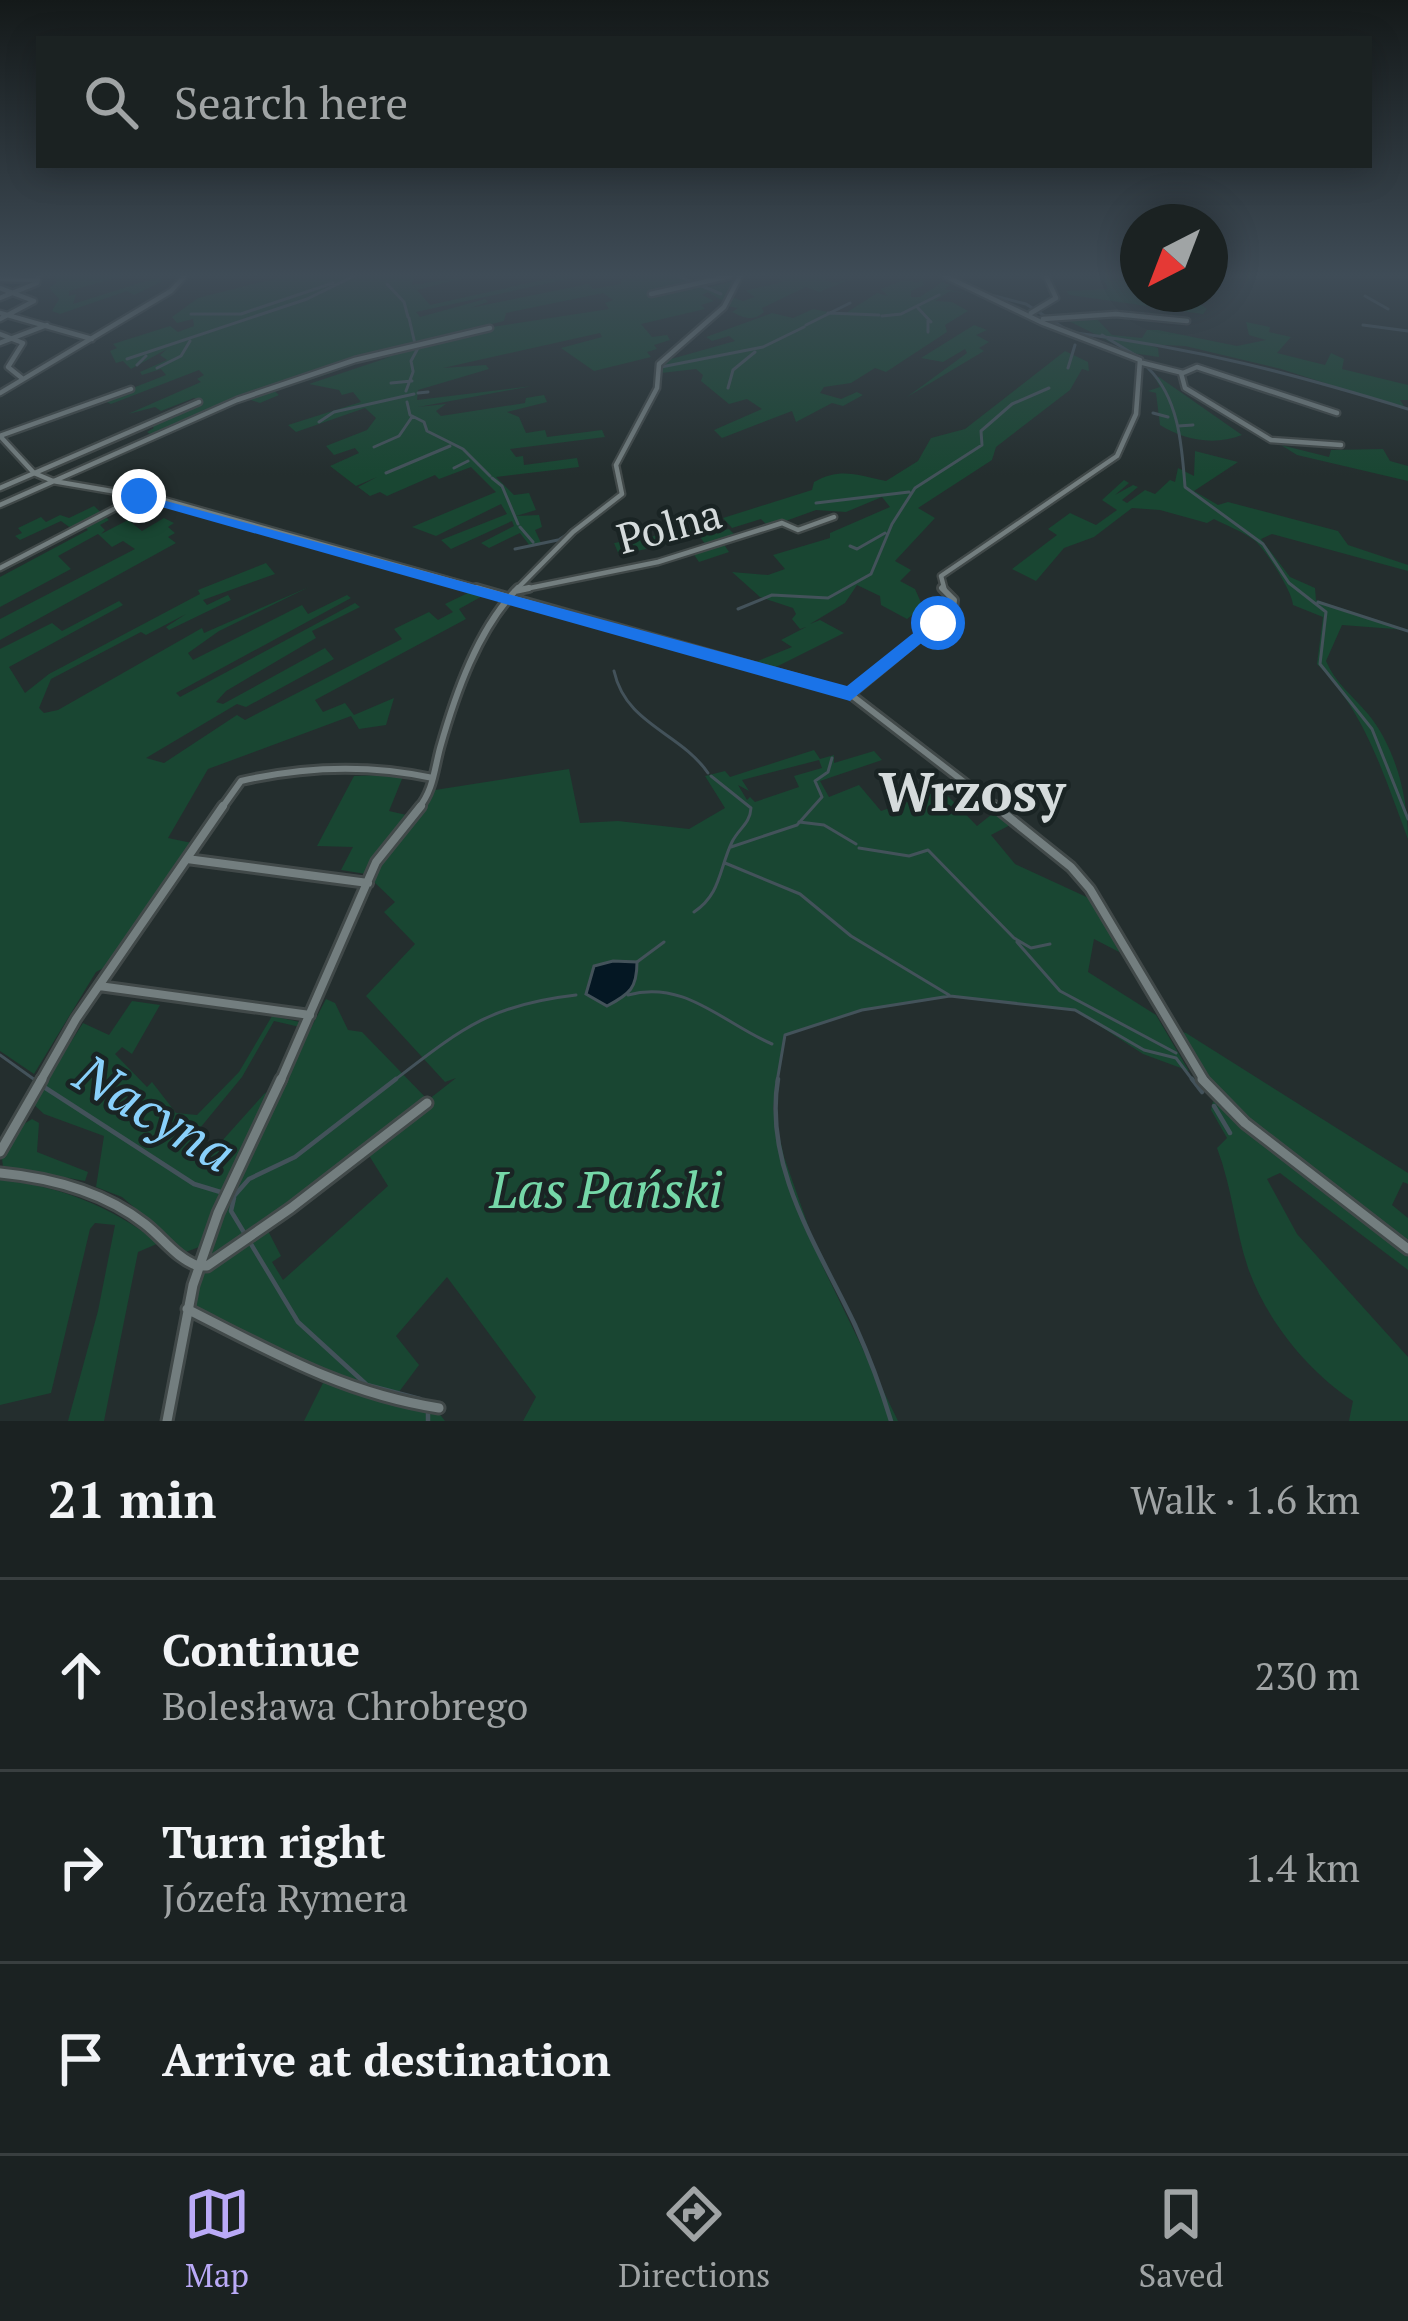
<!DOCTYPE html>
<html lang="en">
<head>
<meta charset="utf-8">
<style>
	:root { --surface:#1b2222; --page:#282f2f; --text:#f1f3f6; --muted:#a0a4a5; --line:#393f40; --accent:#baaaf7 }
	body { margin:0; font-family:"PT Serif",serif; background:var(--page); color:var(--text) }
	.compass { position:absolute; left:1120px; top:204px; width:108px; height:108px; border-radius:50%; background:var(--surface); box-shadow:0 6px 30px #0003; rotate:222deg }
	.stop { position:absolute; width:36px; height:36px; margin:-27px; border:9px solid #1a73e8; border-radius:50%; background:#fff }
	.stop.end { background:#1a73e8; border-color:#fff; box-shadow:0 3px 12px #0008 }
	.list { margin:0; padding:0; list-style:none }
	h2 { display:flex; justify-content:space-between; align-items:center; height:156px; margin:0; padding:0 48px; font-size:51px }
	h2 small { font-size:39px; font-weight:400; color:var(--muted) }
	.list li { display:grid; grid-template-columns:78px 1fr auto; gap:36px; align-items:center; box-sizing:border-box; height:192px; padding:0 48px; border-top:3px solid var(--line) }
	.list b { display:block; font-size:45px; white-space:nowrap }
	.list p { margin:0; font-size:39px; white-space:nowrap; color:var(--muted) }
	.list em { font-size:39px; font-style:normal; color:var(--muted) }
	.icon { flex:none; width:66px; height:66px; fill:none; stroke:currentColor; stroke-width:2; stroke-linecap:round; stroke-linejoin:round }
	.map { position:relative; flex:none; width:1408px; height:1421px; overflow:hidden }
	.search { position:absolute; background:var(--surface); box-shadow:0 6px 30px #0003; left:36px; right:36px; top:36px; height:132px; display:flex; align-items:center; gap:30px; box-sizing:border-box; padding:0 42px; border-radius:0px; color:var(--muted); font-size:45px }
	.sheet { height:732px; background:var(--surface) }
	nav { display:flex; justify-content:space-around; align-items:center; box-sizing:border-box; height:168px; border-top:3px solid var(--line); background:var(--surface); font-size:33px; color:var(--muted) }
	nav a { display:grid; justify-items:center; gap:6px }
	nav .on { color:var(--accent) }
	.map>svg:first-child { display:block }
	.green { fill:#194632; fill-rule:evenodd }
	.water { fill:#041723; stroke:#43525a; stroke-width:3 }
	.lines { fill:none; stroke-linecap:round; stroke-linejoin:round }
	.stream-far1 { stroke:#43525a; stroke-width:3 }
	.stream { stroke:#43525a; stroke-width:4.5 }
	.minor-far3-casing { stroke:#414949; stroke-width:9 }
	.minor-far2-casing { stroke:#414949; stroke-width:12 }
	.minor-far1-casing { stroke:#414949; stroke-width:14 }
	.minor-casing { stroke:#414949; stroke-width:15 }
	.minor-far3 { stroke:#737e7f; stroke-width:4.5 }
	.minor-far2 { stroke:#737e7f; stroke-width:6 }
	.minor-far1 { stroke:#737e7f; stroke-width:8 }
	.minor { stroke:#737e7f; stroke-width:9 }
	.route { fill:#1a73e8 }
	.labels { text-anchor:middle; dominant-baseline:central; stroke-width:9; stroke-linejoin:round; paint-order:stroke }
	.street-label { font-size:42px; fill:#d5dbdc; stroke:#1a2424 }
	.near-park-label { font-size:51px; font-style:italic; fill:#75d8a8; stroke:#1a2424 }
	.district-label { font-size:54px; font-weight:bold; fill:#d5dbdc; stroke:#1a2424 }
	.near-water-label { font-size:54px; font-style:italic; fill:#89d0fb; stroke:#1a2424 }
</style>
</head>
<body>
<div class="map">
<svg width="1408" height="1421" viewBox="0 0 1408 1421">
	<rect width="100%" height="100%" fill="#242e2e"/>
	<path class="green" d="M 55,276 L 122,276 L 69,291 L 69,296 L 76,294 L 73,304 L 159,277 L 163,281 L 134,295 L 127,291 L 60,314 L 52,311 L 59,299 L 49,288 L 56,283 Z
		M 285,276 L 415,276 L 412,285 L 471,276 L 417,290 L 430,305 L 560,276 L 581,276 L 416,312 L 420,317 L 485,299 L 488,302 L 470,308 L 588,284 L 593,289 L 621,284 L 621,280 C 653,274 681,271 706,288 L 737,280 L 725,302 L 708,292 L 702,295 L 714,301 L 701,305 L 705,309 L 641,324 L 652,337 L 667,335 L 670,340 L 654,345 L 657,349 L 647,352 L 651,357 L 594,371 L 561,348 L 602,337 L 600,333 L 443,368 L 486,365 L 489,369 L 418,390 L 417,400 L 532,386 L 418,407 L 446,404 L 436,411 L 441,416 L 525,403 L 526,398 L 544,395 L 547,402 L 507,412 L 519,417 L 526,433 L 545,430 L 547,437 L 602,430 L 605,437 L 510,449 L 516,457 L 523,456 L 524,465 L 577,458 L 579,467 L 496,477 L 514,495 L 529,493 L 536,510 L 516,516 L 539,515 L 542,527 L 535,530 L 541,543 L 530,546 L 520,533 L 489,548 L 481,543 L 514,526 L 512,521 L 451,549 L 441,540 L 507,514 L 501,504 L 436,536 L 412,527 L 496,492 L 471,467 L 439,479 L 435,475 L 387,496 L 380,492 L 370,496 L 358,487 L 377,477 L 356,486 L 330,466 L 359,453 L 355,448 L 334,455 L 326,446 L 367,430 L 376,418 L 365,408 L 296,432 L 288,425 L 361,402 L 353,392 L 342,395 L 339,390 L 309,384 L 390,357 L 329,368 L 334,372 L 281,389 L 277,386 L 292,380 L 254,393 L 272,389 L 279,395 L 260,403 L 242,397 L 153,436 L 147,432 L 154,428 L 149,424 L 199,401 L 194,398 L 161,411 L 155,407 L 128,414 L 201,382 L 197,379 L 204,375 L 199,370 L 111,404 L 102,400 L 166,375 L 161,369 L 142,375 L 140,372 L 167,360 L 160,355 L 167,349 L 131,369 L 123,361 L 116,363 L 110,351 L 117,348 L 113,344 L 170,326 L 178,332 L 194,326 L 193,319 L 177,323 L 172,317 L 198,298 ZM 603,293 L 613,300 L 605,303 L 609,309 L 459,332 L 504,321 L 506,313 Z
		M 783,276 L 828,276 L 824,279 L 834,283 L 854,278 L 819,292 L 806,287 L 762,308 L 764,312 C 753,322 744,318 732,312 L 738,308 L 726,306 L 732,297 L 743,301 L 755,297 L 746,291 C 760,286 771,286 784,281 L 779,278 Z
		M 1129,276 L 1128,282 L 1138,284 L 1138,294 L 1193,299 L 1207,309 L 1203,314 L 1070,295 L 1066,291 L 1108,289 L 1104,281 L 1062,277 Z
		M 922,278 L 924,285 L 911,291 L 911,297 L 920,297 L 942,282 L 950,285 L 945,289 L 967,294 L 950,291 L 935,301 L 952,302 L 968,311 L 945,325 L 947,332 L 886,372 L 875,368 L 851,383 L 824,387 L 820,393 L 841,399 L 857,392 L 863,395 L 843,406 L 832,403 L 796,422 L 792,411 L 722,438 L 714,430 L 762,409 L 747,399 L 729,404 L 701,381 L 703,375 L 696,369 L 661,373 L 658,368 L 664,361 L 735,341 L 729,336 L 712,341 L 706,337 L 772,313 L 793,318 L 813,309 L 843,315 L 877,293 L 888,296 L 881,289 L 906,279 L 918,283 Z
		M 1097,319 L 1112,335 L 1142,338 L 1147,330 L 1158,330 L 1237,346 L 1266,340 L 1249,335 L 1246,322 L 1270,327 L 1269,332 L 1291,337 L 1277,353 L 1325,365 L 1331,353 L 1344,359 L 1342,369 L 1408,385 L 1408,400 L 1400,400 L 1406,409 L 1281,369 L 1185,346 L 1144,344 L 1158,348 L 1159,357 L 1132,353 L 1069,321 Z
		M 974,325 L 987,330 L 976,335 L 989,342 L 979,348 L 984,351 L 907,397 L 967,353 L 965,349 L 943,362 L 921,358 Z
		M 1065,351 L 1088,362 L 1089,371 L 1082,369 L 1070,390 L 996,447 L 992,460 L 918,508 L 935,518 L 895,561 L 911,570 L 900,581 L 915,589 L 923,607 L 907,619 L 881,605 L 880,596 L 857,585 L 845,603 L 810,624 L 820,620 L 844,633 L 772,669 L 753,663 L 792,647 L 781,640 L 806,627 L 800,629 L 792,619 L 796,614 L 793,608 L 760,597 L 732,572 L 768,575 L 785,569 L 773,555 L 830,538 L 830,533 L 890,507 L 882,497 L 846,512 L 816,510 L 769,527 L 761,519 L 732,528 L 723,518 L 812,490 L 814,482 C 840,467 858,475 886,481 L 918,461 L 931,438 L 965,429 Z
		M 1159,377 L 1242,435 C 1214,446 1184,440 1160,425 L 1156,393 L 1148,391 L 1160,387 L 1155,378 Z
		M 1281,445 L 1329,457 L 1331,450 L 1383,449 L 1390,461 L 1408,466 L 1408,481 L 1297,455 Z
		M 1195,451 L 1238,462 L 1194,491 L 1218,505 L 1228,502 L 1338,531 L 1348,545 L 1408,565 L 1408,571 L 1272,534 L 1261,539 L 1290,577 L 1315,588 L 1316,600 L 1408,630 L 1342,625 L 1326,661 C 1335,683 1353,696 1368,714 C 1396,748 1408,798 1408,839 C 1384,776 1366,713 1317,664 L 1323,617 L 1293,605 C 1293,592 1264,547 1254,540 C 1240,530 1227,526 1214,519 L 1207,523 L 1160,510 L 1132,508 L 1094,537 L 1064,548 L 1036,581 L 1012,569 L 1057,535 L 1048,529 L 1070,513 L 1096,525 L 1117,510 L 1102,500 L 1124,480 L 1129,483 L 1115,495 L 1133,485 L 1138,487 L 1122,500 L 1127,503 L 1145,490 L 1155,494 L 1170,480 L 1175,482 L 1178,468 L 1194,476 Z
		M 94,506 L 109,520 L 100,525 L 105,530 L 101,534 L 128,520 L 142,531 L 164,518 L 174,523 L 168,527 L 175,533 L 168,537 L 176,543 L 0,640 L 0,619 L 135,549 L 123,541 L 112,547 L 98,534 L 58,556 L 71,569 L 0,607 L 0,577 L 88,530 L 82,525 L 72,529 L 61,521 L 20,540 L 15,536 L 22,533 L 18,528 L 41,517 L 46,522 L 60,515 L 69,518 Z
		M 699,528 L 707,534 L 729,529 L 738,538 L 723,543 L 729,552 L 699,562 L 693,553 L 708,548 L 700,537 L 619,555 L 614,543 Z
		M 266,563 L 275,574 L 203,600 L 207,605 L 228,595 L 231,600 L 169,630 L 166,627 L 186,614 L 146,635 L 141,632 L 51,679 L 39,708 L 44,713 L 58,710 L 202,628 L 204,633 L 309,587 L 219,631 L 188,653 L 193,660 L 302,605 L 308,614 L 347,595 L 351,598 L 176,693 L 180,697 L 355,603 L 360,607 L 312,631 L 316,638 L 226,691 L 216,702 L 223,704 L 325,648 L 334,659 L 246,707 L 237,704 L 146,758 L 164,763 L 237,715 L 245,720 L 402,639 L 394,629 L 429,612 L 438,620 L 453,612 L 445,604 L 474,590 L 486,594 L 459,609 L 466,619 L 315,700 L 323,712 L 345,703 L 354,715 L 394,698 L 386,725 L 359,729 L 351,716 L 208,769 L 168,838 L 192,843 L 107,966 L 96,972 L 34,1074 L 0,1051 L 0,649 L 52,623 L 62,631 L 119,601 L 123,605 L 9,667 L 25,693 L 49,674 L 200,594 L 198,590 Z
		M 814,750 L 820,759 L 834,755 L 834,763 L 874,751 L 882,760 L 820,781 L 829,797 L 859,785 L 881,811 L 942,790 L 977,826 L 996,811 L 1012,824 L 991,835 L 1015,864 L 1093,900 L 1123,954 L 1094,939 L 1088,972 L 1156,1015 L 1189,1071 L 1143,1054 L 1074,1009 L 950,996 L 862,1010 L 785,1035 L 773,1108 L 784,1157 L 822,1265 L 898,1421 L 523,1421 L 536,1397 L 447,1277 L 396,1336 L 419,1365 L 390,1404 L 438,1412 L 445,1421 L 304,1421 L 327,1375 L 194,1307 C 220,1197 275,1098 326,999 L 335,1003 L 348,1030 L 362,1032 L 428,1100 L 456,1078 L 445,1082 L 366,996 L 415,944 L 384,912 L 395,902 L 373,881 L 381,862 L 435,790 L 569,769 L 580,823 L 618,821 L 689,829 L 725,808 L 705,776 L 725,771 L 730,777 ZM 819,760 L 822,768 L 794,776 L 799,787 L 755,802 L 750,797 L 747,800 L 738,785 L 749,791 L 742,780 ZM 365,1149 L 388,1186 L 283,1280 L 272,1262 L 281,1256 L 265,1225 Z
		M 404,774 L 389,811 L 411,816 L 366,874 L 341,870 L 353,847 L 317,846 L 354,776 Z
		M 132,1001 L 160,1005 L 132,1054 L 122,1047 L 115,1054 L 147,1087 L 152,1082 L 176,1113 L 197,1115 L 239,1072 L 272,1016 L 300,1022 L 300,1027 L 274,1021 L 242,1077 L 191,1139 L 212,1152 L 264,1094 L 277,1086 L 199,1247 L 186,1252 L 122,1197 L 96,1187 L 104,1136 L 44,1114 L 32,1103 L 83,1023 L 109,1035 Z
		M 1173,1030 L 1186,1033 L 1408,1173 L 1408,1184 L 1403,1182 L 1392,1205 L 1408,1218 L 1408,1241 C 1324,1177 1230,1121 1173,1030 Z
		M 1213,1101 L 1408,1255 L 1408,1270 L 1280,1173 L 1267,1179 L 1297,1234 L 1408,1357 L 1408,1421 L 1349,1421 L 1353,1401 C 1307,1370 1267,1321 1248,1268 C 1235,1229 1232,1187 1217,1148 L 1227,1138 L 1211,1110 Z
		M 32,1119 L 39,1123 L 37,1152 L 88,1172 L 85,1181 L 3,1166 L 2,1159 L 19,1127 Z
		M 0,1180 C 61,1186 110,1206 159,1243 L 138,1252 L 104,1421 L 68,1421 L 98,1311 L 115,1225 L 95,1223 L 90,1229 L 51,1393 L 0,1405 Z"/>
	<path class="water" d="M 613,961 L 637,962 C 637,988 630,994 607,1006 L 586,994 L 594,966 Z"/>
	<g class="lines">
		<path class="stream-far1" d="M 680,277 L 696,283
			M 387,284 L 404,302 L 408,317
			M 702,286 L 721,294
			M 991,295 L 1026,304 L 1067,330
			M 1365,296 L 1388,309
			M 918,308 L 931,322
			M 828,313 L 879,315
			M 191,314 L 241,314 L 333,283
			M 882,316 L 901,314 L 939,295
			M 409,318 L 415,344
			M 928,320 L 928,332
			M 806,325 L 850,303
			M 1363,325 L 1408,331
			M 1076,333 C 1195,348 1294,374 1408,409
			M 1102,335 L 1145,361
			M 763,347 L 804,327
			M 127,359 L 307,299 L 354,276
			M 137,365 L 146,356
			M 661,367 L 763,347
			M 157,368 L 181,356 L 190,341
			M 1068,368 L 1075,345
			M 1148,368 C 1179,398 1182,446 1185,487 L 1263,544 L 1289,583 L 1326,612 L 1320,664 L 1372,729 L 1408,819
			M 413,371 L 411,361 L 418,348
			M 391,383 L 412,381
			M 728,388 L 733,370 L 755,352
			M 406,391 L 413,372
			M 418,393 L 428,392
			M 407,402 L 410,415 L 424,422 L 427,431 L 463,449 L 490,476
			M 1153,413 L 1168,417
			M 319,422 L 334,412 L 414,394
			M 1178,426 L 1193,425
			M 374,447 L 399,436 L 412,417
			M 454,468 L 468,461
			M 386,473 L 450,446
			M 492,478 L 502,486 L 518,524
			M 816,503 L 909,492
			M 520,527 L 533,542
			M 569,532 L 575,527
			M 560,539 L 566,535
			M 850,546 L 857,549 L 885,533
			M 515,549 L 558,540
			M 1318,602 L 1408,631
			M 738,609 L 772,595 L 828,598 L 871,574 L 892,524 L 915,488 L 982,445 L 981,431 L 1012,404 L 1049,388
			M 614,671 C 626,725 680,732 708,773
			M 799,822 L 824,825 L 856,844
			M 731,847 L 797,825 L 822,797 L 815,781 L 828,772 L 832,758
			M 859,848 L 909,856 L 928,850 L 1014,938 L 1031,948 L 1050,944
			M 725,863 L 800,894 L 851,936 L 949,995
			M 694,912 C 721,894 719,869 732,842 C 739,828 750,824 751,808 L 711,776
			M 1017,942 L 1060,991 L 1176,1053
			M 637,962 L 664,942
			M 628,995 C 684,979 723,1023 772,1044
			M 0,1055 L 35,1080
			M 392,1082 C 460,1030 488,1005 576,995
			M 777,1082 L 785,1035 L 862,1010 L 950,996 L 1075,1010 L 1144,1050 L 1176,1058 L 1194,1082"/>
		<path class="stream" d="M 778,1079 C 763,1167 819,1249 855,1325 C 869,1356 881,1388 891,1421
			M 1192,1079 L 1202,1092
			M 44,1087 L 194,1184 L 227,1194
			M 1214,1106 L 1230,1133
			M 234,1196 L 249,1179 L 295,1157 L 396,1079
			M 234,1198 L 231,1211 L 298,1322 L 367,1385 L 420,1399
			M 428,1413 L 428,1421"/>
		<g class="minor-far3-casing">
			<path id="minor-far3" d="M 945,276 L 1043,323 L 1140,360 L 1136,414 L 1117,456 L 941,576 L 945,591
				M 0,279 L 38,280
				M 0,288 L 34,301 L 0,319
				M 651,294 L 730,276
				M 0,298 L 37,283 L 38,276
				M 0,313 L 92,339
				M 1031,313 L 1056,298 L 1046,276
				M 1043,319 L 1116,314 L 1187,321
				M 0,334 L 23,343 L 8,367 L 23,379
				M 0,343 L 47,325
				M 1143,363 L 1183,373 L 1197,367 L 1337,413
				M 1181,373 L 1185,388 L 1271,440 L 1341,445
				M 131,389 L 0,436 L 34,473 L 53,481 L 164,500 L 487,591
				M 0,393 L 171,291 L 185,276
				M 0,488 L 199,402
				M 0,505 L 237,400 L 355,360 L 490,328
				M 0,568 L 135,498
				M 515,591 L 658,562 L 782,523 L 798,530 L 834,517
				M 515,591 L 573,532 L 622,494 L 616,465 L 657,388 L 659,364 L 724,307 L 740,276"/>
		</g>
		<g class="minor-far2-casing">
			<path id="minor-far2" d="M 476,588 L 850,694 L 999,809
				M 515,591 L 529,588
				M 850,694 L 953,609 L 954,600 L 942,588
				M 221,809 L 241,781 C 306,766 368,764 433,778
				M 418,809 C 433,791 434,771 440,748 C 455,695 478,628 518,588"/>
		</g>
		<g class="minor-far1-casing">
			<path id="minor-far1" d="M 995,806 L 1071,867 L 1090,889 L 1205,1082
				M 187,859 L 368,883
				M 99,986 L 310,1015
				M 40,1082 L 76,1019 L 223,806
				M 280,1082 L 376,862 L 421,806"/>
		</g>
		<g class="minor-casing">
			<path id="minor" d="M 1202,1079 L 1245,1123 L 1408,1249
				M 0,1152 L 42,1079
				M 0,1173 C 52,1178 103,1191 145,1224 C 163,1238 176,1258 198,1266
				M 198,1266 L 207,1266 L 291,1208 L 427,1103
				M 187,1309 C 272,1352 343,1393 439,1408
				M 167,1421 L 193,1285 L 218,1213 L 281,1079"/>
		</g>
		<use href="#minor-far3" class="minor-far3"/>
		<use href="#minor-far2" class="minor-far2"/>
		<use href="#minor-far1" class="minor-far1"/>
		<use href="#minor" class="minor"/>
	</g>
	<linearGradient id="sky" x2="0" y2="1"><stop stop-color="#141919"/><stop offset="0.58" stop-color="#3f4c57"/><stop offset="1" stop-color="#3f4c57" stop-opacity="0"/></linearGradient>
	<rect width="1408" height="475" fill="url(#sky)"/>
	<path class="route" d="M 133,492 L 847,686 L 931,619 L 946,623 L 850,701 L 133,499 Z"/>
	<g class="labels">
		<g class="street-label">
			<text transform="translate(669 525) rotate(-15)">Polna</text>
		</g>
		<g class="near-park-label">
			<text x="606" y="1189">Las Pański</text>
		</g>
		<g class="district-label">
			<text x="972" y="790">Wrzosy</text>
		</g>
		<g class="near-water-label">
			<text transform="translate(156 1112) rotate(31)">Nacyna</text>
		</g>
	</g>
</svg>
<svg class="compass" viewBox="-18 -18 36 36"><path d="M0-13l5 13h-10z" fill="#e53935"/><path d="M0 13l5-13h-10z" fill="#a0a4a5"/></svg>
<div class="stop" style="left:938px;top:623px"></div>
<div class="stop end" style="left:139px;top:496px"></div>
<div class="search"><svg class="icon" aria-label="search" viewBox="0 0 24 24"><circle cx="10" cy="10" r="6"/><path d="M15 15l6 6"/></svg>Search here</div>
</div>
<section class="sheet">
<h2>21 min<small>Walk · 1.6 km</small></h2>
<ul class="list">
<li><svg class="icon" aria-label="ahead" viewBox="0 0 24 24"><path d="M12 20V5M6 11l6-6 6 6"/></svg><div><b>Continue</b><p>Bolesława Chrobrego</p></div><em>230 m</em></li>
<li><svg class="icon" aria-label="right" viewBox="0 0 24 24"><path d="M7 20v-9h11M14 6l5 5-5 5"/></svg><div><b>Turn right</b><p>Józefa Rymera</p></div><em>1.4 km</em></li>
<li><svg class="icon" aria-label="arrive" viewBox="0 0 24 24"><path d="M6 21V4h12l-3 4 3 4H6"/></svg><div><b>Arrive at destination</b></div></li>
</ul>
</section>
<nav>
<a class="on"><svg class="icon" aria-label="map" viewBox="0 0 24 24"><path d="M3 6l6-2 6 2 6-2v14l-6 2-6-2-6 2zM9 4v14M15 6v14"/></svg>Map</a>
<a><svg class="icon" aria-label="directions" viewBox="0 0 24 24"><path d="M12 3l9 9-9 9-9-9zM9 14v-3h6M13 9l2 2-2 2"/></svg>Directions</a>
<a><svg class="icon" aria-label="saved" viewBox="0 0 24 24"><path d="M7 4h10v16l-5-4-5 4z"/></svg>Saved</a>
</nav>
</body>
</html>
